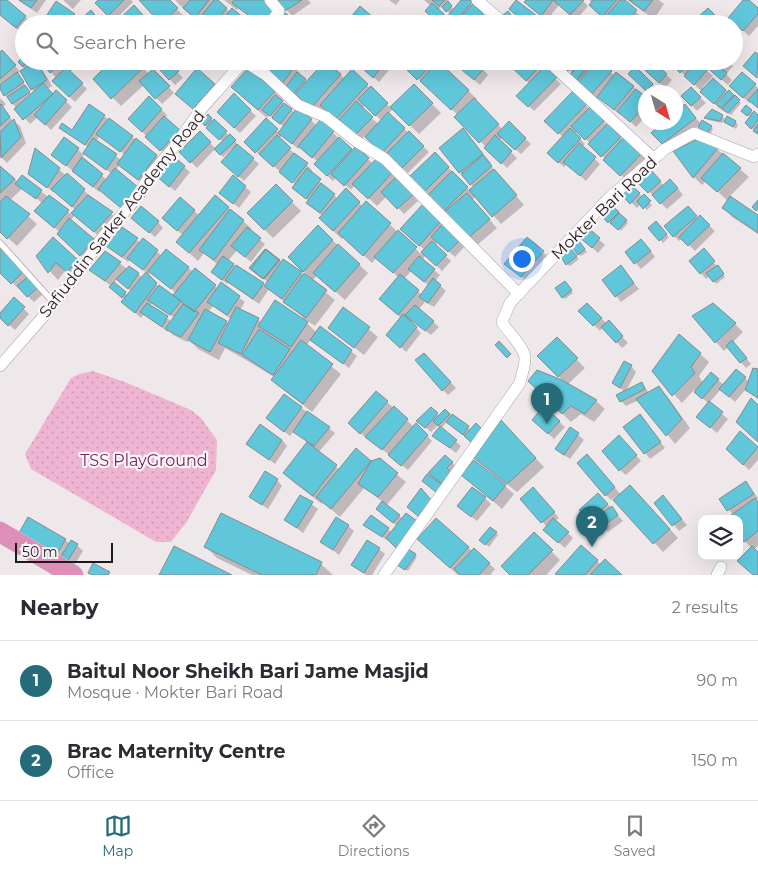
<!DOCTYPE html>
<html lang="en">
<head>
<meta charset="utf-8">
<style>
	:root { --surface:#fff; --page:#f7f7f7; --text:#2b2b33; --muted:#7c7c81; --line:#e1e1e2; --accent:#246c79 }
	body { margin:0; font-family:Montserrat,sans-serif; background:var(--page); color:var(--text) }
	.controls { position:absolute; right:15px; bottom:15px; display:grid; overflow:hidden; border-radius:10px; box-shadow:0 5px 20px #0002 }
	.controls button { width:45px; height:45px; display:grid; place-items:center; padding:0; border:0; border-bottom:1px solid var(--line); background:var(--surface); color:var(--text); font:25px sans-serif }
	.compass { position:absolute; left:638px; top:85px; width:45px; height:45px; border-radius:50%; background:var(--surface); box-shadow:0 5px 20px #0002; rotate:143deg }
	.scale { position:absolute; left:15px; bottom:12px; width:98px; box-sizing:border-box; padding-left:5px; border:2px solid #1c1a1b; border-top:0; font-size:14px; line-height:18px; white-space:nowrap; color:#1c1a1b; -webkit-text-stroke:4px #fcf6f9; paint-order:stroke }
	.you { position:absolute; left:521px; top:258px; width:18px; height:18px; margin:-12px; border:4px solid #fff; border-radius:50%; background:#1a73e8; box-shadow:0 0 0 8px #1a73e833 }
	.badge { display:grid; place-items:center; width:32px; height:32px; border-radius:50%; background:var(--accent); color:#fff; font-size:16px; font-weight:700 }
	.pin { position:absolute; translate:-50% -41px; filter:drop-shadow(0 1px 2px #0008) }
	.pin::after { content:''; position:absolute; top:26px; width:18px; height:15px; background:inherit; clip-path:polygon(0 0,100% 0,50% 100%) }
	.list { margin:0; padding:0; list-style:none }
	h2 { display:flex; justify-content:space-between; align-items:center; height:65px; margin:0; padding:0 20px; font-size:21px }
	h2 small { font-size:16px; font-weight:400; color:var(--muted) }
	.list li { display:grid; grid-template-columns:32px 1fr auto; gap:15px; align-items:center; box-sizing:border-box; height:80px; padding:0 20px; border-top:1px solid var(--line) }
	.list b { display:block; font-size:19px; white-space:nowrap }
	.list p { margin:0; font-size:16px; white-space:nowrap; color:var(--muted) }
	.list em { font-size:16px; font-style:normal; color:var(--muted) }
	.icon { flex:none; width:28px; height:28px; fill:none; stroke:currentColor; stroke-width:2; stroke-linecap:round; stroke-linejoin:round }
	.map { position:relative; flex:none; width:758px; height:575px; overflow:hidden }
	.search { position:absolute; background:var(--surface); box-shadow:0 5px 20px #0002; left:15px; right:15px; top:15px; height:55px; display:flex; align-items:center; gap:12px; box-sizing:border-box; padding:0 18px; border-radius:28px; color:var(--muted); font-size:19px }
	.sheet { height:225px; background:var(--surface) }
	nav { display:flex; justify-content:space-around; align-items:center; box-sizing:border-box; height:70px; border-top:1px solid var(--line); background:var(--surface); font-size:14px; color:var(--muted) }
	nav a { display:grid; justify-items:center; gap:2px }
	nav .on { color:var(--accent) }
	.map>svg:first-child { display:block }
	.grass { fill:url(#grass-dots) }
	.shadow { fill:#0003; fill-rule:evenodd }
	.building { fill:#60c7db; stroke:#858b8d }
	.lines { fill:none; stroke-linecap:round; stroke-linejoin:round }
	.lane-casing { stroke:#aaa4a7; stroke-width:7 }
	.street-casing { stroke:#aaa4a7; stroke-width:12 }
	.highway-casing { stroke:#c9c8c8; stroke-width:21 }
	.lane { stroke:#fff; stroke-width:5.5 }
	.street { stroke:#fff; stroke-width:11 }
	.highway { stroke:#dd8fb8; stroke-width:20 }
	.labels { text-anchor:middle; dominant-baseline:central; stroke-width:4.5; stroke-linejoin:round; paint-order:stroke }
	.street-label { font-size:16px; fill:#1c1a1b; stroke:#fcf6f9 }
	.park-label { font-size:16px; fill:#782557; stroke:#fcf6f9 }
</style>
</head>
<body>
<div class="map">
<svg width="758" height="575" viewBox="0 0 758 575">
	<defs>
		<pattern id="grass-dots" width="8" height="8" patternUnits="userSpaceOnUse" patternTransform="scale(1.25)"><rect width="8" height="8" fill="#efb4d2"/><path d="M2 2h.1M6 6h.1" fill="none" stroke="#cc9ab4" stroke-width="1.8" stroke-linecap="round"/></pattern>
	</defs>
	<rect width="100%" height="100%" fill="#efe8eb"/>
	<path class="grass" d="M 93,371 L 125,382 L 191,410 L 201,418 L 217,440 L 216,470 L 186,523 L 171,542 L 156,542 L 31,469 L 25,454 L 71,378 L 79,374 Z"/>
	<path class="shadow" d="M 0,0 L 5,0 L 31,22 L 29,24 L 24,24 L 24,31 L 22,33 L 0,15 Z
		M 18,0 L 46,0 L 37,13 Z
		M 63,0 L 81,0 L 73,9 Z
		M 100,0 L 131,0 L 133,2 L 115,20 L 97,3 Z
		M 141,0 L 169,0 L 185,18 L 179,24 L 162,24 Z
		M 175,0 L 215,0 L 230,12 L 249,24 L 204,24 L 186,11 Z
		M 224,0 L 264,0 L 297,24 L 259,24 L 239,8 L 237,10 Z
		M 279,0 L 308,0 L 311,3 L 292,16 Z
		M 389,0 L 400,0 L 396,5 Z
		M 424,0 L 449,0 L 447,2 L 454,10 L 462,0 L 468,0 L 491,23 L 441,24 L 427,11 L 431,6 ZM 441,7 L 443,7 L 450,14 L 447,18 L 438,10 Z
		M 527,0 L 582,0 L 588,6 L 576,20 L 559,5 L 547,20 L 525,2 Z
		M 589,0 L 623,0 L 649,24 L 607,24 L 605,19 L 591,5 L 592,3 Z
		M 627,0 L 659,0 L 664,4 L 654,19 Z
		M 745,0 L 747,0 L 758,9 L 758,26 L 749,36 L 735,23 Z
		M 517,1 L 536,17 L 541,24 L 527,24 L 510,9 Z
		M 708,10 L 718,19 L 713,24 L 706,24 Z
		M 91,12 L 102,24 L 58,24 L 48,15 L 74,15 L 80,21 Z
		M 373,19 L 378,24 L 357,24 Z
		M 0,54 L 8,57 L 20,72 L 17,74 L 32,95 L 35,92 L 32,89 L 26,69 L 19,62 L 32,61 L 26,68 L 36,63 L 42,69 L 52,86 L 47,89 L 53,96 L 56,92 L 72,107 L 51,130 L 38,117 L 30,124 L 5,95 L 0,87 Z
		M 42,61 L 83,61 L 70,72 L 87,89 L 75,102 L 53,81 L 56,78 Z
		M 97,61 L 137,61 L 149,74 L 159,76 L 174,93 L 162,104 L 144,85 L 121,106 L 94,79 L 105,69 Z
		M 154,61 L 168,61 L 183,78 L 175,85 Z
		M 180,61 L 196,61 L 188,69 Z
		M 253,61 L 276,61 L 278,63 L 286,61 L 294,67 L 300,73 L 298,75 L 308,82 L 326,62 L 345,79 L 352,71 L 391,108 L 414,86 L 441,113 L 419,134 L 393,109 L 388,114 L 429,152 L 408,173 L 393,158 L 391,160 L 365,136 L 360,142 L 326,109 L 320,115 L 301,97 L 300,99 ZM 365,105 L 382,121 L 378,124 L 362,109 Z
		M 295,61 L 313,61 L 305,71 Z
		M 355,61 L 380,61 L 389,70 L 379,82 Z
		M 414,61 L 452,61 L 445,69 L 477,99 L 475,101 L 503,130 L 509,123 L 531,144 L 521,154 L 502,137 L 499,141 L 517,158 L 507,168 L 456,117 L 458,115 L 407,68 Z
		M 496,61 L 537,61 L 561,84 L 534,111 L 518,96 L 530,84 L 507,62 L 502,67 Z
		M 559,61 L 602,61 L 600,63 L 615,76 L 633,86 L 646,99 L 646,116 L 636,127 L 621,113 L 620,115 L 599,97 L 596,101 L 584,90 L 572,73 Z
		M 636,61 L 651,61 L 672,80 L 665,88 Z
		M 678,61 L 702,61 L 699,64 L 713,76 L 703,87 L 704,89 L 713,79 L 741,103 L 731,115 L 720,109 L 674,65 Z
		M 718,61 L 729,61 L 733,66 L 726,74 L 732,80 L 728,85 L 716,75 Z
		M 635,68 L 658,90 L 656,92 L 649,92 L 629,74 Z
		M 483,69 L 488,75 L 480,85 L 462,70 Z
		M 197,70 L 223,94 L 202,117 L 185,102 Z
		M 755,85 L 758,88 L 758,107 L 751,101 L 749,103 L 737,91 Z
		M 691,89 L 706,103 L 697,111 L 683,96 Z
		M 274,91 L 283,100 L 281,101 L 295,113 L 311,120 L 317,126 L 321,121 L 353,152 L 356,148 L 373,164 L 378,159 L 418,201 L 404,214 L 387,196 L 377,206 L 355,185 L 351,190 L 336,177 L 333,181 L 321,170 L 318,162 L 300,146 L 298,149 L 282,135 L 279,139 L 312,170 L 310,173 L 338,199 L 346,190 L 363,207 L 367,203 L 421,254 L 425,250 L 410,238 L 424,205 L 465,246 L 455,257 L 438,242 L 435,246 L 451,261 L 442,271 L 426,255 L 422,260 L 440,275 L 435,281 L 446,291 L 434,307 L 425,302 L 419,309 L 439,327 L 431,335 L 412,321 L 411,322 L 421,333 L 406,352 L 388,334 L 401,318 L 389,307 L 398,277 L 377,257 L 372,263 L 344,237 L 342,239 L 329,227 L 323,216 L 313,208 L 309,201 L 299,193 L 296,185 L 262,156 L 262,157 L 245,142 L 266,120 L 279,133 L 284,127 L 269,115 L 267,118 L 241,96 ZM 411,271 L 429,286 L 422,295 L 404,279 Z
		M 573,93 L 623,140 L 625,138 L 647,159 L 626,180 L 578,131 L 575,134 L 585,144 L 582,147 L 600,164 L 586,181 L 567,164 L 564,167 L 548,153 L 563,137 L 546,121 Z
		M 234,95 L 256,116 L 240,133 L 218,112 Z
		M 0,98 L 6,104 L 2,108 L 13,121 L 20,126 L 26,143 L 7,163 L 0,156 Z
		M 149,98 L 167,115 L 165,118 L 179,131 L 167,156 L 135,125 Z
		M 676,102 L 682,108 L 690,111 L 701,124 L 711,127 L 713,129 L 710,135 L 698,126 L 668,149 L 653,134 L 660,128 L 653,122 L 676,122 Z
		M 746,107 L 758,117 L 758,133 L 749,126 L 750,117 L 743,111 Z
		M 104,116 L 157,156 L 166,165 L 172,157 L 190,172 L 175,191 L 157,175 L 147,187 L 119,165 L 116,170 L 146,196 L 130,215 L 101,190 L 99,192 L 53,155 L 65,139 L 83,154 L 88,147 L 61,127 L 73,132 ZM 100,136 L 125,155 L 121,160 L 96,141 ZM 85,154 L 112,174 L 107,180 L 81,158 Z
		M 208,116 L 232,138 L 237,143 L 236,145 L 259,164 L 244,181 L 229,168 L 235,148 L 234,147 L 223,157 L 215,149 L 197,168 L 181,152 L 200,133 L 216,149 L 223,142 L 202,122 Z
		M 722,116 L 726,120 L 728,118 L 736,122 L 738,125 L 736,129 L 724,121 L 722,123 L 708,120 L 706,118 Z
		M 463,130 L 491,163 L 490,164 L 496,173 L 524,205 L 501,224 L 476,196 L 472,200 L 497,228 L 476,246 L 411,177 L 435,153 L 470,191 L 474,188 L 460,172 Z
		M 698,141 L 717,149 L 749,177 L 729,197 L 758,217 L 758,234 L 732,217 L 724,208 L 728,201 L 706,181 L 702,185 L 694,177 Z
		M 36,150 L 121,222 L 103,240 L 75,215 L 70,221 L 99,245 L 87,260 L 64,240 L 60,232 L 41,217 L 41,202 L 23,188 L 10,200 L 37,224 L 17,246 L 0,231 L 0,167 L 18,182 L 22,177 L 72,215 L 76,210 L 54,191 L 53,192 L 30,174 Z
		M 650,171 L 664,186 L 676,186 L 683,195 L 667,209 L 639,182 Z
		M 233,177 L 251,192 L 239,208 L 221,193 Z
		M 276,186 L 301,211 L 273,238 L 248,213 Z
		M 630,186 L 652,205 L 647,210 L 641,204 L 637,208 L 622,194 Z
		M 610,205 L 628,223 L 621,231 L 601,214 Z
		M 228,208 L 243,221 L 252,229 L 250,231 L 265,244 L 251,262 L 237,250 L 228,261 L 265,286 L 268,282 L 257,274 L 279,261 L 310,279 L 311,278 L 298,266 L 318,227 L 368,273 L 345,300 L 317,275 L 312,281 L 335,300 L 315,326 L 306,320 L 305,321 L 317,333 L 321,328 L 357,356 L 349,368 L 311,339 L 306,346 L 341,374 L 312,412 L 281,388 L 272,380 L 274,377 L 251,363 L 225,348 L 219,360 L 198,349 L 189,340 L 187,342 L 173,335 L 168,330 L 168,332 L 144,314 L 141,318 L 123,302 L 125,299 L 111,286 L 91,270 L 105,252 L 127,269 L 129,267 L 143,278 L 147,273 L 130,259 L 128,262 L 107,246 L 122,229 L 141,243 L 143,240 L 162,256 L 188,268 L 218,289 L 221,284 L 245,302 L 240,310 L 262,322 L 302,319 L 303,317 L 269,289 L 259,304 L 229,283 L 228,284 L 218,278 L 213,272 L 218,265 L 204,253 L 198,261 L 186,250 L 183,235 L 169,224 L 194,211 L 200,216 ZM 151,272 L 176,293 L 178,301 L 159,287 L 148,276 ZM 117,279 L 132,292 L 128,296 L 114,283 ZM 152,303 L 175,318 L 172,322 L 149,306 ZM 213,306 L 231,319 L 229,324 L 208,312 Z
		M 693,213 L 698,219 L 700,217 L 715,231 L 695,251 L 682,238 L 679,241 L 674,236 Z
		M 158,222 L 163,228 L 155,237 L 138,223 Z
		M 655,223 L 669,237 L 663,243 L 650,228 Z
		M 587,229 L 605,245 L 598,253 L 586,242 Z
		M 53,239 L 86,270 L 76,280 L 65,271 L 58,280 L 37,257 Z
		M 578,241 L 587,252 L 581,256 L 579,254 Z
		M 0,245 L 45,292 L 34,302 L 0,272 Z
		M 647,246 L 655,257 L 641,269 L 626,252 Z
		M 571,250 L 579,259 L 570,266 L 567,264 Z
		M 543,252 L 548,257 L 527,281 L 506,264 Z
		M 709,256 L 725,277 L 716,284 L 710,276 L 706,279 L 701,273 Z
		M 621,267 L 639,289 L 621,302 L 604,280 Z
		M 567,285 L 573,293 L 565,299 L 563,297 Z
		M 14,299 L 29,314 L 15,330 L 0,317 L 0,315 Z
		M 587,304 L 607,324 L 609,322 L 628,343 L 622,348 L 603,327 L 600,331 L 580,311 Z
		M 344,309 L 378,337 L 364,355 L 330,328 Z
		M 735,324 L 743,332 L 733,342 L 751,364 L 746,368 L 728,347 L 724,351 L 716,342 Z
		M 557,339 L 585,368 L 567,385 L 596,401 L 605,409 L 594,422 L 581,414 L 571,422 L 529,381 L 565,383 L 539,356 Z
		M 700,354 L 709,362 L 699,376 L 703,383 L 711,374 L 724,385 L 736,370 L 749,382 L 758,371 L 758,399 L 746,389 L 735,402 L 721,389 L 709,403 L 728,419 L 717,433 L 704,422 L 709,404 L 694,390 L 682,403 L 653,371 Z
		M 424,355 L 456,388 L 448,395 L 443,390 Z
		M 631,366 L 636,372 L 626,391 L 642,383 L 649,393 L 658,388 L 667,396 L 690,428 L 675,444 L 639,400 L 626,406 L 621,401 L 625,392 L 613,383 Z
		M 284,395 L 335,433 L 318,453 L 340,470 L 356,450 L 371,462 L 379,460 L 406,482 L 386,506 L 403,519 L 403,552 L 389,540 L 388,541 L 365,525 L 388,529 L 392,533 L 397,526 L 377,509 L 383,502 L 364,488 L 340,517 L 323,502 L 322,504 L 293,482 L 284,473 L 308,443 L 294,431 L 290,436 L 273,423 Z
		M 387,402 L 414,427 L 416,425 L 432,441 L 408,470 L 367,437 L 366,438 L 350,423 Z
		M 431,408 L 439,416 L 445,411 L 471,430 L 469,440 L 447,422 L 441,428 L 461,446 L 456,453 L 434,436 L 441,428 L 438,425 L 431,432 L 424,426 Z
		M 544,408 L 565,427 L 554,439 L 539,425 Z
		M 645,421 L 665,448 L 650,459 L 625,427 Z
		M 501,422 L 544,467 L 517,492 L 484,466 Z
		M 571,429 L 584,440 L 570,459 L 562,454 Z
		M 740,433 L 758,449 L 758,460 L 749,470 L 733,455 Z
		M 282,440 L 287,446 L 275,464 L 248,444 Z
		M 625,442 L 641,461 L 626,475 L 620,470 Z
		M 452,462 L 457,468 L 439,482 L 430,473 Z
		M 593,462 L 621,495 L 639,495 L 678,538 L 663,552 L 615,500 L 620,496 L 618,495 L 611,500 L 606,495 Z
		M 463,475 L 505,486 L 514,494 L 502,509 Z
		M 277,480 L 282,486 L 268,509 L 251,497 Z
		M 746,483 L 758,498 L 756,501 L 758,503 L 758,546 L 754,549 L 758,554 L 758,575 L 753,575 L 751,548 L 745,541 L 739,519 L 729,519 L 733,515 L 721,499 Z
		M 539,495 L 559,518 L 555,521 L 573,538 L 565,548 L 550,535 L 547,527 L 522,499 Z
		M 301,496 L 318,509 L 303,533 L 286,520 Z
		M 663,497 L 687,525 L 679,531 L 656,503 Z
		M 485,498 L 491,504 L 477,521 L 464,511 Z
		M 604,500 L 623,521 L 608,532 L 599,522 L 595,525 L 590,520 Z
		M 436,519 L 472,551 L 474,549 L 495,569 L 491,574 L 492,575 L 458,575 L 427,548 Z
		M 348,526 L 354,531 L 339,555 L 322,542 Z
		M 491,528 L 498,535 L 489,547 L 481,540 Z
		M 534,534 L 560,560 L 547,574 L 548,575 L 512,575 Z
		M 65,540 L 70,544 L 71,542 L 77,545 L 83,551 L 70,572 L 26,547 Z
		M 206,547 L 321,564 L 333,575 L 252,575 L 217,558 Z
		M 379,549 L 385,554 L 372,575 L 366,575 L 353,565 Z
		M 415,555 L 417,557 L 408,571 L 401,567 Z
		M 597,561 L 601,565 L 620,575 L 558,575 Z"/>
	<path class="building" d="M 0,0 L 7,0 L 26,16 L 16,28 L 0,15 Z
		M 19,0 L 37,0 L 31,8 Z
		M 98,0 L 124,0 L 108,16 L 95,3 Z
		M 139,0 L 170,0 L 178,8 L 161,24 Z
		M 190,0 L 209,0 L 195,18 L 183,8 Z
		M 214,0 L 218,0 L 227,8 L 214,24 L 203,24 L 198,20 Z
		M 234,0 L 266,0 L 278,9 L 266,24 L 260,24 L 232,3 Z
		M 278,0 L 302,0 L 285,11 Z
		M 432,0 L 445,0 L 439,6 Z
		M 461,0 L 470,0 L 472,2 L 453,24 L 441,24 Z
		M 516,0 L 537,16 L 531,24 L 526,24 L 509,9 Z
		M 526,0 L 553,0 L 541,16 L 524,2 Z
		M 553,0 L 584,0 L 570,15 Z
		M 593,0 L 617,0 L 602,17 L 589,5 Z
		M 620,0 L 625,0 L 637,10 L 625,24 L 605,24 L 602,21 Z
		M 629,0 L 653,0 L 644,11 Z
		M 743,0 L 749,0 L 758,8 L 758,14 L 743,31 L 728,18 Z
		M 56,1 L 75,14 L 68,23 L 62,18 L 59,23 L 47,15 Z
		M 448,1 L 452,6 L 446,12 L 442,7 Z
		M 432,3 L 444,14 L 437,22 L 425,11 Z
		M 473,4 L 486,17 L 480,24 L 460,24 L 457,21 Z
		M 134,5 L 151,24 L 119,24 L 117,21 Z
		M 360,6 L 374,18 L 369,24 L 357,24 L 350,18 Z
		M 232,8 L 251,24 L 219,24 Z
		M 708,8 L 716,16 L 708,24 L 705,24 L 698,17 Z
		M 91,10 L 102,24 L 75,24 Z
		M 508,11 L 512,16 L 508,20 L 503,15 Z
		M 284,12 L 299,24 L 275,24 Z
		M 392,15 L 404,24 L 386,24 Z
		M 514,16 L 519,21 L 517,24 L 511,24 L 509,22 Z
		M 644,16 L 650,24 L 634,24 Z
		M 24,34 L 24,47 L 17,40 Z
		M 2,50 L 16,65 L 0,79 L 0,52 Z
		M 755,52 L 758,54 L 757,78 L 743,66 Z
		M 24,55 L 24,61 L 28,61 L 23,67 L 18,62 Z
		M 36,61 L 47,80 L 31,90 L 20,71 Z
		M 40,61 L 64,61 L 50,73 Z
		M 95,61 L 105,61 L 100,66 Z
		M 111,61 L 138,61 L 144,67 L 111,99 L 93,79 Z
		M 152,61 L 170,61 L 179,71 L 169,80 Z
		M 252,61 L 274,61 L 266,72 Z
		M 277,61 L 288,61 L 295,66 L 282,84 L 268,73 Z
		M 325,61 L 341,74 L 311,108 L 295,94 Z
		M 354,61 L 382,61 L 384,63 L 373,78 Z
		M 412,61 L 435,61 L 417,80 L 405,68 Z
		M 438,61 L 469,90 L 451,110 L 420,81 Z
		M 458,61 L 475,61 L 484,68 L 474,80 L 455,64 Z
		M 507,61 L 539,61 L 542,64 L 526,81 L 506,62 Z
		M 558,61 L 578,61 L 568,71 Z
		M 581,61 L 592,61 L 576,81 L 569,76 Z
		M 582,61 L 595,61 L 576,82 L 569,76 Z
		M 597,61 L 601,61 L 612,71 L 590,96 L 576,85 Z
		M 635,61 L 653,61 L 667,74 L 659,83 Z
		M 676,61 L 691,61 L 680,73 L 672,65 Z
		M 696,61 L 708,69 L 694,85 L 684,76 Z
		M 716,61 L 727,61 L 721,68 L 727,73 L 721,80 L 709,69 Z
		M 545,66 L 557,77 L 528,107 L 516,96 Z
		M 635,66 L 653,84 L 646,91 L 628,74 Z
		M 66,67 L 83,83 L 69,97 L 52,81 Z
		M 197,68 L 215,84 L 193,109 L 175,94 Z
		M 248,68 L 275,91 L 258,110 L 231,87 Z
		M 153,69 L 170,86 L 155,99 L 139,81 Z
		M 352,69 L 368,84 L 336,119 L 320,105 Z
		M 17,72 L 24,82 L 4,96 L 0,89 L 0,85 Z
		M 297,72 L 306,79 L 293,94 L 285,88 Z
		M 616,72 L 634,86 L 614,110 L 597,97 Z
		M 742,72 L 756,84 L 743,98 L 729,86 Z
		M 713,78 L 726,90 L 714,104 L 700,92 Z
		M 43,83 L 53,94 L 23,120 L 14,109 Z
		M 414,84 L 433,103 L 409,126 L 390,107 Z
		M 25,85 L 30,92 L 12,104 L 7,97 Z
		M 371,86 L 388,103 L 375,116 L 358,99 Z
		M 691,87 L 701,97 L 691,106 L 681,96 Z
		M 636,89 L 646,97 L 646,105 L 630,122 L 617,111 Z
		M 758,89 L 758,108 L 748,100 Z
		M 56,90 L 67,100 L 45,125 L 34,115 Z
		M 729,90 L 734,95 L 721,108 L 716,104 Z
		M 573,91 L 587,104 L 558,134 L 544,121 Z
		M 234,93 L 251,110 L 234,128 L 217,112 Z
		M 275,95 L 283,101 L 270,116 L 262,110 Z
		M 735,95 L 740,100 L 728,113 L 722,109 Z
		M 149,96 L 162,109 L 142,132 L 128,119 Z
		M 474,98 L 499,124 L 479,143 L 454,117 Z
		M 356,101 L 373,117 L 353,137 L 337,122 Z
		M 284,103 L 292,109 L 280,124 L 272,118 Z
		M 1,104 L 10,117 L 0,126 L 0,105 Z
		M 89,104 L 105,115 L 85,145 L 59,128 L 62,123 L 72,130 Z
		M 685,104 L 696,118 L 662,144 L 651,133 L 664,122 L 676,122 L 676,112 Z
		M 746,105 L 752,110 L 747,116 L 741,111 Z
		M 590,107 L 604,121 L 585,140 L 571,126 Z
		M 297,108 L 312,119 L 292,144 L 278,133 Z
		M 712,109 L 723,115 L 720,121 L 704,118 Z
		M 754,111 L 758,115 L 758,120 L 751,129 L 745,123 Z
		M 388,112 L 405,128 L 382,153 L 365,137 Z
		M 208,114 L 212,118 L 205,126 L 201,122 Z
		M 164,116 L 180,130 L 160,151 L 145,137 Z
		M 727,116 L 736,121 L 733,127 L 724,122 Z
		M 109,118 L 133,136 L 120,152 L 96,134 Z
		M 266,118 L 278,129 L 255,153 L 244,142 Z
		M 14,119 L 21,137 L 1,158 L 0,132 Z
		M 214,119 L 227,131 L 219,140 L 206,128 Z
		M 321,119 L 334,131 L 312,158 L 298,146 Z
		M 702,120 L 712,126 L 707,133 L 698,127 Z
		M 509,121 L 526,138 L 515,150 L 497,134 Z
		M 608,123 L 621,137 L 601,157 L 588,144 Z
		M 758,124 L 758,134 L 753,131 Z
		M 463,128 L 483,154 L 459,173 L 439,148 Z
		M 570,128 L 581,138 L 558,163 L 547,153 Z
		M 200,131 L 211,142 L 190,163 L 179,152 Z
		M 409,131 L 424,146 L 402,168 L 387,153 Z
		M 230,134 L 236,140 L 220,155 L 214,149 Z
		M 277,135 L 291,148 L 273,167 L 259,154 Z
		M 495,135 L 512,151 L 501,164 L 484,148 Z
		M 64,137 L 79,148 L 66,166 L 51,155 Z
		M 339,137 L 352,149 L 327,176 L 314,164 Z
		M 624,137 L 642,153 L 620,176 L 603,160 Z
		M 93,138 L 117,154 L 106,170 L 83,153 Z
		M 136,138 L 157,155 L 138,180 L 117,164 Z
		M 698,139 L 718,148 L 693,178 L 673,151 Z
		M 579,143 L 596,157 L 580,176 L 563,162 Z
		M 237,144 L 254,158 L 238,177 L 221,162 Z
		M 356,146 L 369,158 L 344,186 L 331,174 Z
		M 35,148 L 60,168 L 47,188 L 28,174 Z
		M 435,152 L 449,167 L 424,192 L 409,177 Z
		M 294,153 L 308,163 L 292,183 L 279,172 Z
		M 723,153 L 741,168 L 717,192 L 701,178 Z
		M 172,155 L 185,166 L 169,187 L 155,175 Z
		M 483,155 L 492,166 L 470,185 L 461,174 Z
		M 82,157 L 103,174 L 93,187 L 72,171 Z
		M 378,157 L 393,172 L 368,199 L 352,184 Z
		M 0,166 L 15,179 L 0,193 Z
		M 115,168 L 138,187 L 121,208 L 98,189 Z
		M 307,168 L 321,179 L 306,199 L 292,188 Z
		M 494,169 L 517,195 L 492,217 L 469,190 Z
		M 650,169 L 661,181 L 648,193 L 637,182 Z
		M 452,171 L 468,187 L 443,212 L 427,196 Z
		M 67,173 L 85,189 L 72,207 L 51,189 Z
		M 22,175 L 42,190 L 36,199 L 15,184 Z
		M 233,175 L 246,186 L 233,204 L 219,193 Z
		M 397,176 L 413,195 L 397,209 L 381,192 Z
		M 670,179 L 678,188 L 660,204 L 652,195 Z
		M 321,183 L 335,194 L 320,213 L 306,203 Z
		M 276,184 L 293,201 L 264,230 L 247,213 Z
		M 630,184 L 640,193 L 630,204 L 621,194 Z
		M 346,188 L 360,202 L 333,231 L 319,218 Z
		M 467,193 L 490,219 L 467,239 L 444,212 Z
		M 644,194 L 651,201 L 643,209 L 637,201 Z
		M 49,195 L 69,210 L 54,228 L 34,211 Z
		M 88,195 L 113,212 L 94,232 L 71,213 Z
		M 215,195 L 229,207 L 189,253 L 176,242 Z
		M 6,196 L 30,214 L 7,239 L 0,232 L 0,202 Z
		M 730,196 L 758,215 L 758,233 L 722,208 Z
		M 180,197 L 195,210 L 177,231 L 162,218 Z
		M 758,200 L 758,209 L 756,211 L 752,207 Z
		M 366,201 L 391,223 L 363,256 L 338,233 Z
		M 424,203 L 442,220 L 419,246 L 400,229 Z
		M 610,203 L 619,212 L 608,223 L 600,214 Z
		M 141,206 L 159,221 L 149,233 L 131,218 Z
		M 688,206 L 697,216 L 673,237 L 664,226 Z
		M 230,209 L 244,220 L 214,260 L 199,250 Z
		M 619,213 L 627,220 L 618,230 L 610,223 Z
		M 700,215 L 710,225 L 688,246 L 679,237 Z
		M 69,218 L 94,239 L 80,256 L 57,234 Z
		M 656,221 L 667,234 L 659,241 L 648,228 Z
		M 443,223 L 461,239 L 448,252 L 431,237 Z
		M 318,225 L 333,240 L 303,272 L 288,257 Z
		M 122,227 L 138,238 L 122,257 L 106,246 Z
		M 247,227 L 261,238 L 245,257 L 231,246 Z
		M 587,227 L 600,238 L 592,248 L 579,237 Z
		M 398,230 L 417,247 L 393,273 L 374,257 Z
		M 53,237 L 78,260 L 67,272 L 56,263 L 48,273 L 36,256 Z
		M 527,237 L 544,251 L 521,277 L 504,264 Z
		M 576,237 L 585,249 L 578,255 L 569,243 Z
		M 143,238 L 158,250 L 143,270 L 127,258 Z
		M 641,239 L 651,251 L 634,264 L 625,252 Z
		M 432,241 L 447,255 L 436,266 L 421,252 Z
		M 0,243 L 26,269 L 11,284 L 0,273 Z
		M 338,244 L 360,264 L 335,292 L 313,273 Z
		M 704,248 L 715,261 L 700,274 L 689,261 Z
		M 166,249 L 189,267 L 171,289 L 148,271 Z
		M 265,249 L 279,260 L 263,279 L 249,268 Z
		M 266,249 L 280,260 L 264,279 L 251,269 Z
		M 571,249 L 577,256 L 566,265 L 561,257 Z
		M 105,251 L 121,262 L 105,281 L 89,270 Z
		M 223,256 L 234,264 L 222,280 L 211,272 Z
		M 419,256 L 435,269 L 424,282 L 408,269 Z
		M 283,259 L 302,272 L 282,299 L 264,286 Z
		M 236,265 L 264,283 L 253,299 L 225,280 Z
		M 621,265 L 634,283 L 615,297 L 602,280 Z
		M 718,265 L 724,274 L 713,282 L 706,273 Z
		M 129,266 L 139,273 L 128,289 L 116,279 Z
		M 195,268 L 216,285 L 194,312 L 173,295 Z
		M 146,272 L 157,283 L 135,313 L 121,302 Z
		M 304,273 L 327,290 L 306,318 L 283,302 Z
		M 400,274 L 419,290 L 398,315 L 379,299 Z
		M 30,275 L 40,286 L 27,297 L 17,286 Z
		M 433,278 L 441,285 L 428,303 L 419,297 Z
		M 565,281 L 572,290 L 562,298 L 555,288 Z
		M 114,282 L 126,292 L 122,298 L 109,287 Z
		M 221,282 L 240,296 L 227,315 L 207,302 Z
		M 159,285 L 181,301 L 170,315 L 147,300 Z
		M 14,297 L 25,307 L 8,326 L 0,318 L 0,313 Z
		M 275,300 L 308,322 L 291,347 L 258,326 Z
		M 147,303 L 168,316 L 162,327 L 140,312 Z
		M 587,303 L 602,318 L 593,326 L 578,311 Z
		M 713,303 L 736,323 L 715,343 L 692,316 Z
		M 183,304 L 199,313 L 181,337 L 165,329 Z
		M 415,305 L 434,321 L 425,331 L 405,315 Z
		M 236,307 L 259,318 L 241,354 L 218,343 Z
		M 343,307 L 370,327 L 354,348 L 328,328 Z
		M 205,309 L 227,321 L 210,352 L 188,340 Z
		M 403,314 L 417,327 L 400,348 L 386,335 Z
		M 609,320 L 623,336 L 616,343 L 601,327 Z
		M 320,326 L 352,350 L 343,364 L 310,340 Z
		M 259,329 L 290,349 L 273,375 L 242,355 Z
		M 679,334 L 701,353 L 691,367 L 695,373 L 672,396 L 652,371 Z
		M 557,337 L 578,358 L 558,377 L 537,356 Z
		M 301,340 L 333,364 L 303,404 L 271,380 Z
		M 732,340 L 747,358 L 740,363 L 726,346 Z
		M 499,341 L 511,354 L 507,358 L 495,345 Z
		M 424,353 L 451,382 L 442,391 L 415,360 Z
		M 624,361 L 632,365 L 620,388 L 612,383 Z
		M 753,368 L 758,369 L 758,398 L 745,390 Z
		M 736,369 L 746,377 L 729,397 L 719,389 Z
		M 537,370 L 562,380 L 597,400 L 585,414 L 571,406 L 562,414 L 528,381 Z
		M 711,372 L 719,379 L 702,399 L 694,392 Z
		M 642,382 L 645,389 L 620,402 L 616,395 Z
		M 659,386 L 682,419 L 666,436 L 636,399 Z
		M 376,391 L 388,401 L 360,434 L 348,423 Z
		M 284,394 L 302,407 L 284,432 L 266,418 Z
		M 751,398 L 758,405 L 758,442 L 736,422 Z
		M 709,401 L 723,412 L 710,428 L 696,417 Z
		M 394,406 L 408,419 L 382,450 L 365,437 Z
		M 544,406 L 560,421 L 548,434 L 532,420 Z
		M 431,407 L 438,413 L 425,428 L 416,421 Z
		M 445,409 L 450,414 L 438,426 L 433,421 Z
		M 307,411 L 330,427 L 314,446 L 293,432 Z
		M 452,414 L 469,426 L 463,435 L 446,422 Z
		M 640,414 L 661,442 L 644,454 L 623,427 Z
		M 501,420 L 536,458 L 507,484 L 474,458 Z
		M 416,423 L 428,435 L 401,466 L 388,455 Z
		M 476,423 L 483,430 L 472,443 L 464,436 Z
		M 260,424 L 282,440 L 269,460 L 246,444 Z
		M 440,426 L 457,440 L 450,448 L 432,436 Z
		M 570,427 L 579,433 L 564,455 L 555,449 Z
		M 740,431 L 758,447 L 743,465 L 726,449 Z
		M 619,435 L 637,455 L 619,471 L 602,451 Z
		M 307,442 L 337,465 L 313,496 L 283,473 Z
		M 356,448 L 371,461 L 331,509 L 316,497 Z
		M 587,454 L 615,487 L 605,496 L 577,463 Z
		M 445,455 L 453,462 L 447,468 L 452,473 L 444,485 L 428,473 Z
		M 380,458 L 398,473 L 378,497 L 358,484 L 371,461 Z
		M 474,460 L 506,485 L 493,501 L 461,475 Z
		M 265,471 L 278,479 L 262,505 L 249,497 Z
		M 427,474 L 443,485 L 437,493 L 422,481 Z
		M 746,481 L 754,494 L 727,511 L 719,499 Z
		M 630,485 L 670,529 L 653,544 L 613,500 Z
		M 472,487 L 486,497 L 471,517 L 457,506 Z
		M 533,487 L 555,512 L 541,523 L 520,499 Z
		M 421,488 L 432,501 L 419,517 L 407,507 Z
		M 598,493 L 608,504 L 589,521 L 579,510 Z
		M 300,495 L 313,502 L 297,528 L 284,520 Z
		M 663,495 L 682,519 L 672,526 L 654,503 Z
		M 755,498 L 758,502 L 758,531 L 744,542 L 739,535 L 739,519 L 727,518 Z
		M 382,501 L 400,515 L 393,523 L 376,509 Z
		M 612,506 L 618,515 L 602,527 L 595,518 Z
		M 221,513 L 322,562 L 316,575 L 262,575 L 204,547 Z
		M 406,513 L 417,521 L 396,548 L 386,538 Z
		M 371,515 L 389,528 L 382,537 L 363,525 Z
		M 28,517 L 66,539 L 53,560 L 16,538 Z
		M 336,517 L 349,525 L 333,550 L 320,542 Z
		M 436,518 L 469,547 L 450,568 L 417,539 Z
		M 553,518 L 569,532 L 558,543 L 543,530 Z
		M 490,527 L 497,532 L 485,545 L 479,540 Z
		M 534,532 L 553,550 L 528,575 L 510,575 L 501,566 Z
		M 71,540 L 78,544 L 64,567 L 57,563 Z
		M 367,540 L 380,548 L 364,573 L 351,565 Z
		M 581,545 L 598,560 L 585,575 L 557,575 L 555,574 Z
		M 174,546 L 232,575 L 159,575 Z
		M 752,546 L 758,552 L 758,575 L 753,575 L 737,561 Z
		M 474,548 L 490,563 L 479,575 L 460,575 L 454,569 Z
		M 408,549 L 416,554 L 405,570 L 397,565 Z
		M 605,559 L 622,575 L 590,575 Z
		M 93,563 L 110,572 L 108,575 L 92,575 L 88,573 Z"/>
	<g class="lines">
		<g class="lane-casing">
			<path id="lane" d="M 0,243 L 54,303"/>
		</g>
		<g class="street-casing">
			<path id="street" d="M 477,0 L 505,24
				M 270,24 L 279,11 L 270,0
				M 244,61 L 266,75 L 298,105 L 326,117 L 356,141 L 385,159 L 519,294
				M 548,61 L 654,159
				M 0,366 L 42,318 L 80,270 L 102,238 L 133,202 L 152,173 L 175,146 L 202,108 L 244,61
				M 384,575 L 520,383 C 521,376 525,367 525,359 C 525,347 508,333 502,322 L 510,303 L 607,200 L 665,149 L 694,133 L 754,157 L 758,154
				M 717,575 L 721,567"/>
		</g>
		<g class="highway-casing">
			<path id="highway" d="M 0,532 L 73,575"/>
		</g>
		<use href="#lane" class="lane"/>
		<use href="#street" class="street"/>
		<use href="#highway" class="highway"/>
	</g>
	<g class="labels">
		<g class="street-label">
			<text transform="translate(604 208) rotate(-44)">Mokter Bari Road</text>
			<text transform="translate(122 214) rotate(-52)">Safiuddin Sarker Academy Road</text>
		</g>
		<g class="park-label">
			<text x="144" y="460">TSS PlayGround</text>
		</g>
	</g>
</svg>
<div class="controls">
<button><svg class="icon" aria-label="layers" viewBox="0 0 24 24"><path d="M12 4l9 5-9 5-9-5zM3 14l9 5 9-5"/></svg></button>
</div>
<svg class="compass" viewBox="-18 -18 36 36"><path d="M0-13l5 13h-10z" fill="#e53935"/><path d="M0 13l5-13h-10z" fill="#7c7c81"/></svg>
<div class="scale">50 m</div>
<div class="you"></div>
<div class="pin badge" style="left:547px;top:424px">1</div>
<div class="pin badge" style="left:592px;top:547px">2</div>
<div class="search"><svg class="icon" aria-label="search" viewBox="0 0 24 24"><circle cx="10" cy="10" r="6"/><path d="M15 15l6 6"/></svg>Search here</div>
</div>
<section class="sheet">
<h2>Nearby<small>2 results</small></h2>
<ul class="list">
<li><span class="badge">1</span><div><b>Baitul Noor Sheikh Bari Jame Masjid</b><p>Mosque · Mokter Bari Road</p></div><em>90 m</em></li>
<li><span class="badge">2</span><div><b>Brac Maternity Centre</b><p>Office</p></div><em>150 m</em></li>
</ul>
</section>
<nav>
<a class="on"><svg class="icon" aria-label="map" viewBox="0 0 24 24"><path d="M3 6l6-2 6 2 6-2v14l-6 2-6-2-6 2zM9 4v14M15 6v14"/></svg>Map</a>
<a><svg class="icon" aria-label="directions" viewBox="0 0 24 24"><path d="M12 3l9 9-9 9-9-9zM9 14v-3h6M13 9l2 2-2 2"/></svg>Directions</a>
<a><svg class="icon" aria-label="saved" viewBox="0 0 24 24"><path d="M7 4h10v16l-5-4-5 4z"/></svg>Saved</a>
</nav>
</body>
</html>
